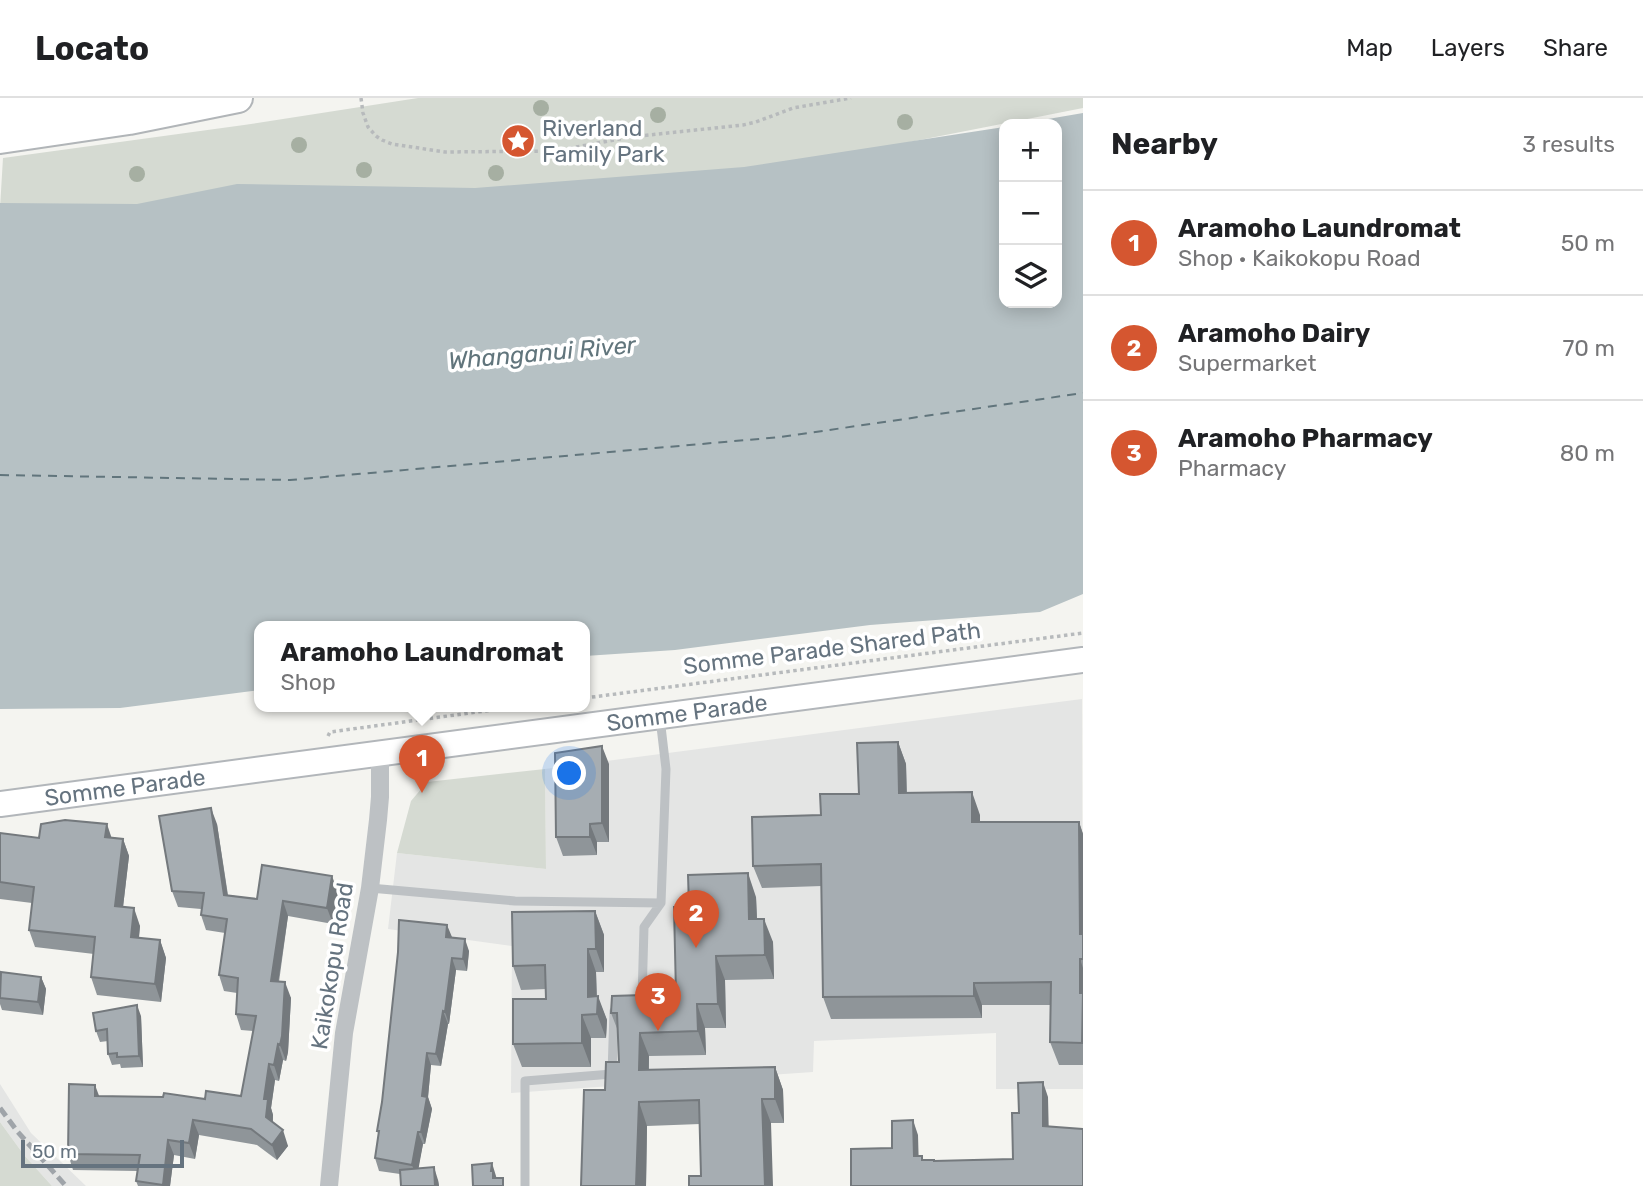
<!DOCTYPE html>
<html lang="en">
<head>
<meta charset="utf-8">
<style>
	:root { --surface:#fff; --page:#f6f6f6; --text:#202124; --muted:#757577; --line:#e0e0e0; --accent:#d55630 }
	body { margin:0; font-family:Rubik,sans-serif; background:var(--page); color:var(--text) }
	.controls { position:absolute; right:21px; top:21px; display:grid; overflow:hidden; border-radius:14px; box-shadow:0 4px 18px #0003 }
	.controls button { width:63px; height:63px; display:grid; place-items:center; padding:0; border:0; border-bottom:2px solid var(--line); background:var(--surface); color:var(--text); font:35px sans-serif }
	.scale { position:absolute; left:21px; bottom:18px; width:163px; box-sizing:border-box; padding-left:7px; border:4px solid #65737f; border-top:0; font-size:19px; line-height:24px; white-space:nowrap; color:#65737f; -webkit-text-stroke:5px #fff; paint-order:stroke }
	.you { position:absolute; left:570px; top:676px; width:24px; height:24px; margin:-18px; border:5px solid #fff; border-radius:50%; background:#1a73e8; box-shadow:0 0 0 10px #1a73e833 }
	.badge { display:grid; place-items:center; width:46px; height:46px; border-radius:50%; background:var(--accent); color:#fff; font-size:23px; font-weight:700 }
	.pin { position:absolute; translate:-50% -58px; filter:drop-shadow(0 2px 4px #0008) }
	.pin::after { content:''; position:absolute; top:37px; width:24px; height:21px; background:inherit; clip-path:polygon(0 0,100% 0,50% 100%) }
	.popup { position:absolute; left:254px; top:523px; width:336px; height:91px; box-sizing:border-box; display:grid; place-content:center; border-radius:14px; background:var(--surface); filter:drop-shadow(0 2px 5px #0005); font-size:23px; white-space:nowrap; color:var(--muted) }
	.popup b { font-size:26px; color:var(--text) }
	.popup::after { content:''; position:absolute; left:50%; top:100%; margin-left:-14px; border:14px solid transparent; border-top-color:var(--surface) }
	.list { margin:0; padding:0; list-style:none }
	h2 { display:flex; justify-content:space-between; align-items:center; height:91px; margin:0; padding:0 28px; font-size:30px }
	h2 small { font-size:23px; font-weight:400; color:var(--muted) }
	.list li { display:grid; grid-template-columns:46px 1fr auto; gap:21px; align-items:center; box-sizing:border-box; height:105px; padding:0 28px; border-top:2px solid var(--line) }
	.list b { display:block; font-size:26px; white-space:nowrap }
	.list p { margin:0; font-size:23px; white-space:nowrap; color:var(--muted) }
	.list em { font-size:23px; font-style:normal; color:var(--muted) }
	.icon { flex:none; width:38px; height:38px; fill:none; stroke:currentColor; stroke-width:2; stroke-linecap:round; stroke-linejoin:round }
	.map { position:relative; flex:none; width:1083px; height:1088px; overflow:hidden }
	header { display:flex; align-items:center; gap:42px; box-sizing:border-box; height:98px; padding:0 35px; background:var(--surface); border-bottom:2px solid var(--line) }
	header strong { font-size:33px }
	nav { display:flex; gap:38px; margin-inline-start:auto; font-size:24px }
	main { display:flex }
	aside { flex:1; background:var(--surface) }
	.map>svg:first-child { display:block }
	.built { fill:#e4e5e4 }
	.green { fill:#d5dad2 }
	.water { fill:#b6c1c4 }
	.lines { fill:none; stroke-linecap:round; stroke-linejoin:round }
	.ferry { stroke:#61757c; stroke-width:2; stroke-dasharray:9 7; stroke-linecap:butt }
	.secondary-casing { stroke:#b2b6ba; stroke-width:28 }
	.primary-casing { stroke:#b1b5b8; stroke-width:32 }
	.path { stroke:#b7babc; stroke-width:3.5; stroke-dasharray:3.5 3.5; stroke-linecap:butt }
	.service { stroke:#bdc1c4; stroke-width:9 }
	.minor { stroke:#bdc1c4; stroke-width:18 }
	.secondary { stroke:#fff; stroke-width:24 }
	.primary { stroke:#fff; stroke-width:28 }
	.rail { stroke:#9fa4a9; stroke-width:5; stroke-dasharray:10 5; stroke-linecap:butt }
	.tree { fill:#a6afa2 }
	.wall { fill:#8f9599 }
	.shaded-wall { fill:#74797d }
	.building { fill:#a6adb2; stroke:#74797d; stroke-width:2 }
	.labels { text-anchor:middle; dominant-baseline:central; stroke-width:7; stroke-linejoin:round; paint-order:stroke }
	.poi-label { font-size:23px; fill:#65737f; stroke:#fff; text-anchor:start }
	.street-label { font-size:23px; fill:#65737f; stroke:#fff }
	.water-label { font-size:24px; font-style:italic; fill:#61757c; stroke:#fff }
</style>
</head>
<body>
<header>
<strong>Locato</strong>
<nav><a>Map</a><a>Layers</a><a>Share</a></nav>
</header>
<main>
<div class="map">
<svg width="1083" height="1088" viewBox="0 0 1083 1088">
	<rect width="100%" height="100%" fill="#f4f4f0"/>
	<path class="built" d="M 1082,601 L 1083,991 L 996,991 L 996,935 L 814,943 L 813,974 L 511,995 L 512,848 L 388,831 L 397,755 L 546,771 L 545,671 Z
		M 0,986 L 31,1035 L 86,1088 L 52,1088 L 24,1057 L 0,1024 Z"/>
	<path class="green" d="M 418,0 L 1083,0 L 1083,10 L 680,89 L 319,109 L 0,110 L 3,60 L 244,27 Z
		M 545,671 L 546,771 L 397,755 L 411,703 L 427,684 Z
		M 0,1024 L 24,1057 L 52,1088 L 0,1088 Z"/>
	<path class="water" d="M 1083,15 L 1083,496 L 1040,514 L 870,527 L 675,552 L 585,558 L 585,529 L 259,529 L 259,592 L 120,610 L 0,611 L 0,105 L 137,106 L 237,86 L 475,90 L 744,69 L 1004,29 L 1004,205 L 1057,205 L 1057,26 L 1019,26 Z"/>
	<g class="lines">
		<path class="ferry" d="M 0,377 L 290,382 L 781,339 L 1083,295"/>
		<g class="secondary-casing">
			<g id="secondary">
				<path id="s1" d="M 0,706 L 1083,562"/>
			</g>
		</g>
		<g class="primary-casing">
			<path id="primary" d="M 0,13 L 153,0
				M 0,41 L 129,22 L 238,0"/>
		</g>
		<path class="path" d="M 361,0 L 363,15 L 368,29 L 376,38 L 382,42 L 392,46 L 445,54 L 555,53 L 630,39 L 743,27 L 756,24 L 793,10 L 851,0
			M 585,600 L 1083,535
			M 328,638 L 330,634 L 514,609"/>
		<path class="service" d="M 370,790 L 515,803 L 661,805
			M 635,902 L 642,901 L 644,829 L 661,805 L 666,671 L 660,620
			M 525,1088 L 525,983 L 612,976 L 614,913"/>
		<path class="minor" d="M 329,1088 L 344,935 L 370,790 L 378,722 L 380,699 L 380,655"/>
		<use href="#secondary" class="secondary"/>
		<use href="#primary" class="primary"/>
		<path class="rail" d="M 0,1010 L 17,1033 L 66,1088"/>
	</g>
	<g class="tree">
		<circle cx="541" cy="10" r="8"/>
		<circle cx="658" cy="17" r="8"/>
		<circle cx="905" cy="24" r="8"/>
		<circle cx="299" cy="47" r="8"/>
		<circle cx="364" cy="72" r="8"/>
		<circle cx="496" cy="75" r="8"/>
		<circle cx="137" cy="76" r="8"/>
	</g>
	<path class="wall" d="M 898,644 L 906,666 L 907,695 L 980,717 L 980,724 L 1079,724 L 1083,736 L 1083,967 L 1059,967 L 1050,944 L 1051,907 L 982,907 L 982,920 L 831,921 L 823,899 L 822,788 L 762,790 L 753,768 L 821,717 L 859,696 Z
		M 609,666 L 609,744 L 597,744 L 597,757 L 563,758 L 556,739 Z
		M 217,726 L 228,797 L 257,801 L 338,794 L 333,826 L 288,818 L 279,884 L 291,900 L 288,954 L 286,963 L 283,962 L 279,983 L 275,982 L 271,1010 L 273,1017 L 273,1024 L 288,1048 L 277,1062 L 257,1047 L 199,1037 L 195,1061 L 174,1057 L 170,1088 L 138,1088 L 136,1083 L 138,1073 L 73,1072 L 68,1056 L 99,998 L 205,1001 L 241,998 L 253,933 L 241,932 L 236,916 L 237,895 L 224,893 L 219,877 L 225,835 L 206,832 L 201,817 L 201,811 L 178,809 L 172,793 Z
		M 0,735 L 39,740 L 111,739 L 123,741 L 129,758 L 123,809 L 140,828 L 139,840 L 160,842 L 166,860 L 161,904 L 97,897 L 91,879 L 94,856 L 35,849 L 29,832 L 32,805 L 0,801 Z
		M 756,799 L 757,821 L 773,844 L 774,881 L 725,882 L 726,930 L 705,930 L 706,957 L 649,958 L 649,972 L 775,969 L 783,992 L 784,1025 L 771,1025 L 701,1078 L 700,1026 L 647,1028 L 646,1088 L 581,1088 L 605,992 L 619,964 L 618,933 L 611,915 L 676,896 L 689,808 Z
		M 595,813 L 604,837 L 604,874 L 596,874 L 597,898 L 607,922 L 606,940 L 591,940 L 591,969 L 522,969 L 513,946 L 546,901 L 546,891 L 521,892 L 513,868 Z
		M 452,840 L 469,853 L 467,873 L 456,872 L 449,926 L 448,926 L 441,968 L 431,967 L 428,999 L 432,1011 L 425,1046 L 423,1046 L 418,1070 L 438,1082 L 439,1088 L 401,1088 L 400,1076 L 379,1073 L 375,1060 L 379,1037 L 377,1033 L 382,1004 L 398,854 Z
		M 41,879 L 46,891 L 43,917 L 2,912 L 0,906 L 0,880 Z
		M 141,918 L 143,969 L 121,970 L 120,966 L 112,967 L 108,956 L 108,943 L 100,944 L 96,933 Z"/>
	<path class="shaded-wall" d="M 898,644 L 906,666 L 907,718 L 899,695 Z
		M 602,648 L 609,666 L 609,744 L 602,725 Z
		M 972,694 L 980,717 L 980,747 L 972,724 Z
		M 211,710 L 217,726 L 230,813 L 224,797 Z
		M 1079,724 L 1083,736 L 1083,845 L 1080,836 Z
		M 107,726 L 113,744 L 105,739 Z
		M 590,726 L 597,744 L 597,757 L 590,739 Z
		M 123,741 L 129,758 L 121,826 L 115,808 Z
		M 748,775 L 756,799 L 758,845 L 749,821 Z
		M 332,778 L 338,794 L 333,826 L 327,810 Z
		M 283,803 L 288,818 L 276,899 L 271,883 Z
		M 134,810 L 140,828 L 137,856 L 131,839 Z
		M 595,813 L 604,837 L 604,874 L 596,851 Z
		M 764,821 L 773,844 L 774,881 L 765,857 Z
		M 447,827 L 452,839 L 446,839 Z
		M 465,841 L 469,853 L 467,873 L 463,861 Z
		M 160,842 L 166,860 L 161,904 L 155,886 Z
		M 588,851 L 596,874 L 597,916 L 588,899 Z
		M 716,858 L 725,882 L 726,930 L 718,906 Z
		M 452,860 L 456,872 L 449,926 L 445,914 Z
		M 1080,861 L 1083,870 L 1083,903 L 1080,895 Z
		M 41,879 L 46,891 L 43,917 L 38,904 Z
		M 285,884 L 291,900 L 288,954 L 286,963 L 280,947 Z
		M 974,885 L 982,907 L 982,920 L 974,898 Z
		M 598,898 L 607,922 L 606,940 L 597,916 Z
		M 697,906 L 705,930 L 706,957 L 698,933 Z
		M 137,907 L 141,918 L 143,969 L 139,958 Z
		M 443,913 L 448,926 L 441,968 L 436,956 Z
		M 582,917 L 591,940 L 591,969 L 582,945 Z
		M 640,935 L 649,958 L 648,996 L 639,972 Z
		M 278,946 L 283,962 L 279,983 L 274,967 Z
		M 427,955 L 431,967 L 428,999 L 432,1011 L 425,1046 L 421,1034 L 422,998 Z
		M 269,966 L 275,982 L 271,1010 L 273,1017 L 272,1035 L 266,1019 L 264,1001 Z
		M 775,969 L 783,992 L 784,1025 L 775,1001 Z
		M 1043,984 L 1048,999 L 1049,1043 L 1043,1028 Z
		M 95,987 L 101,1003 L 95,998 Z
		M 762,1001 L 771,1025 L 773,1088 L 765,1088 Z
		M 639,1004 L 647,1028 L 646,1088 L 636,1088 Z
		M 193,1022 L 199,1037 L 195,1061 L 189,1045 Z
		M 913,1022 L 918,1037 L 919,1073 L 914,1058 Z
		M 283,1032 L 288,1048 L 277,1062 L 272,1047 Z
		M 418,1034 L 423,1046 L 417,1079 L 412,1067 Z
		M 168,1042 L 174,1057 L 170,1088 L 163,1088 Z
		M 492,1065 L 496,1078 L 498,1088 L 491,1073 Z
		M 434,1069 L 438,1082 L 439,1088 L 435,1088 Z"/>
	<path class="building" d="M 898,644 L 899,695 L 972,694 L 972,724 L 1079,724 L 1080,836 L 1083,836 L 1083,861 L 1080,861 L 1080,895 L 1083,895 L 1082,945 L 1050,944 L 1051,884 L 974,885 L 974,898 L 823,899 L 821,766 L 753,768 L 752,719 L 821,717 L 820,696 L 859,696 L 857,645 Z
		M 602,648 L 602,725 L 590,726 L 590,739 L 556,739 L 555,655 Z
		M 211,710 L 224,797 L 257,801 L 262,767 L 332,778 L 327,810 L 283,803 L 271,883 L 285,884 L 282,938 L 280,947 L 278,946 L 274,967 L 269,966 L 264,1001 L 268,1001 L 266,1019 L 283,1032 L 272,1047 L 251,1031 L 193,1022 L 189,1045 L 168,1042 L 163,1087 L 136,1083 L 140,1057 L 68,1056 L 69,986 L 95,987 L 95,998 L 163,999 L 164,995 L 205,1001 L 206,993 L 241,998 L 256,918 L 236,916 L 238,880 L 219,877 L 227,821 L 201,817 L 204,795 L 172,793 L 159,718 Z
		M 65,722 L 107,726 L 105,739 L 123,741 L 115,808 L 134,810 L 131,839 L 160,842 L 155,886 L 91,879 L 95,839 L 29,832 L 34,789 L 0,784 L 0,735 L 39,740 L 41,726 Z
		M 748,775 L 749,821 L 764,821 L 765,857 L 716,858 L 718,906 L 697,906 L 698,933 L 640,935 L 639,972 L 775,969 L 775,1001 L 762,1001 L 765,1088 L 689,1088 L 689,1078 L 701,1078 L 699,1002 L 639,1004 L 636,1088 L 581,1088 L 584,992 L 605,992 L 606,964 L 619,964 L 617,915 L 611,915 L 612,898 L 676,896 L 674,809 L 689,808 L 688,777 Z
		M 595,813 L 596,851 L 588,851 L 588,899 L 598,898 L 597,916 L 582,917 L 582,945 L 513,946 L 513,901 L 546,901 L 545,867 L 513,868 L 512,814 Z
		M 399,822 L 447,827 L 446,839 L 465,841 L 463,861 L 452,860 L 445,914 L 443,913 L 436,956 L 427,955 L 422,998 L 427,999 L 421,1034 L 418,1034 L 412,1067 L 375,1060 L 379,1033 L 377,1033 L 382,1004 L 398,854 Z
		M 1,874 L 41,879 L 38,904 L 0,900 Z
		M 137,907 L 139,958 L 117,959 L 117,955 L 108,956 L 107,931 L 96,933 L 93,915 Z
		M 1043,984 L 1043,1028 L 1083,1031 L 1083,1088 L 851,1088 L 851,1051 L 892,1050 L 892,1023 L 913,1022 L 914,1058 L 922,1058 L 922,1062 L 934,1062 L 934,1063 L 1013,1061 L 1012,1015 L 1019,1015 L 1018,985 Z
		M 492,1065 L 491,1073 L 493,1073 L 493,1080 L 503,1080 L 503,1088 L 473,1088 L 472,1067 Z
		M 434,1069 L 435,1088 L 401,1088 L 400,1072 Z"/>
	<defs>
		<g id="sight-disc" transform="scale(1.75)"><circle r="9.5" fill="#d55630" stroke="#fff"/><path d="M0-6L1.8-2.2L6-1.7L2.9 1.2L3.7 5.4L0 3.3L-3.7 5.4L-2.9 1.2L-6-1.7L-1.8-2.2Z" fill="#fff"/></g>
	</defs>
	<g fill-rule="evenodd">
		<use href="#sight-disc" x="518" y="43"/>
	</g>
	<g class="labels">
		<g class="poi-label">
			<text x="542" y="30">Riverland<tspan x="542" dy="26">Family Park</tspan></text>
		</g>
		<g class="street-label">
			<text transform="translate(832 550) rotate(-7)">Somme Parade Shared Path</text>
			<text stroke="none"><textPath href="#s1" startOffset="693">Somme Parade</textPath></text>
			<text stroke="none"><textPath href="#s1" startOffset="126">Somme Parade</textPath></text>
			<text transform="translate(332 868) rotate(-81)">Kaikokopu Road</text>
		</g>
		<g class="water-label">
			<text transform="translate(542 255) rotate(-5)">Whanganui River</text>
		</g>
	</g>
</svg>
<div class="controls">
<button>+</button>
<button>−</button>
<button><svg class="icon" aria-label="layers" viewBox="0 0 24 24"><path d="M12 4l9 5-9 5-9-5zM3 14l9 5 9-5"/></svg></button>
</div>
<div class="scale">50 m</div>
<div class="you"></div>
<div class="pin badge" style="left:422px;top:695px">1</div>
<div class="popup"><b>Aramoho Laundromat</b>Shop</div>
<div class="pin badge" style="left:696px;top:850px">2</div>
<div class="pin badge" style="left:658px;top:933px">3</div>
</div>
<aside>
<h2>Nearby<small>3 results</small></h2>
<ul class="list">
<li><span class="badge">1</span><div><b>Aramoho Laundromat</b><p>Shop · Kaikokopu Road</p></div><em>50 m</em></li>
<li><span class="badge">2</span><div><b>Aramoho Dairy</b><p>Supermarket</p></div><em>70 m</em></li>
<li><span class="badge">3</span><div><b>Aramoho Pharmacy</b><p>Pharmacy</p></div><em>80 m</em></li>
</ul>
</aside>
</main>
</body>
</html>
